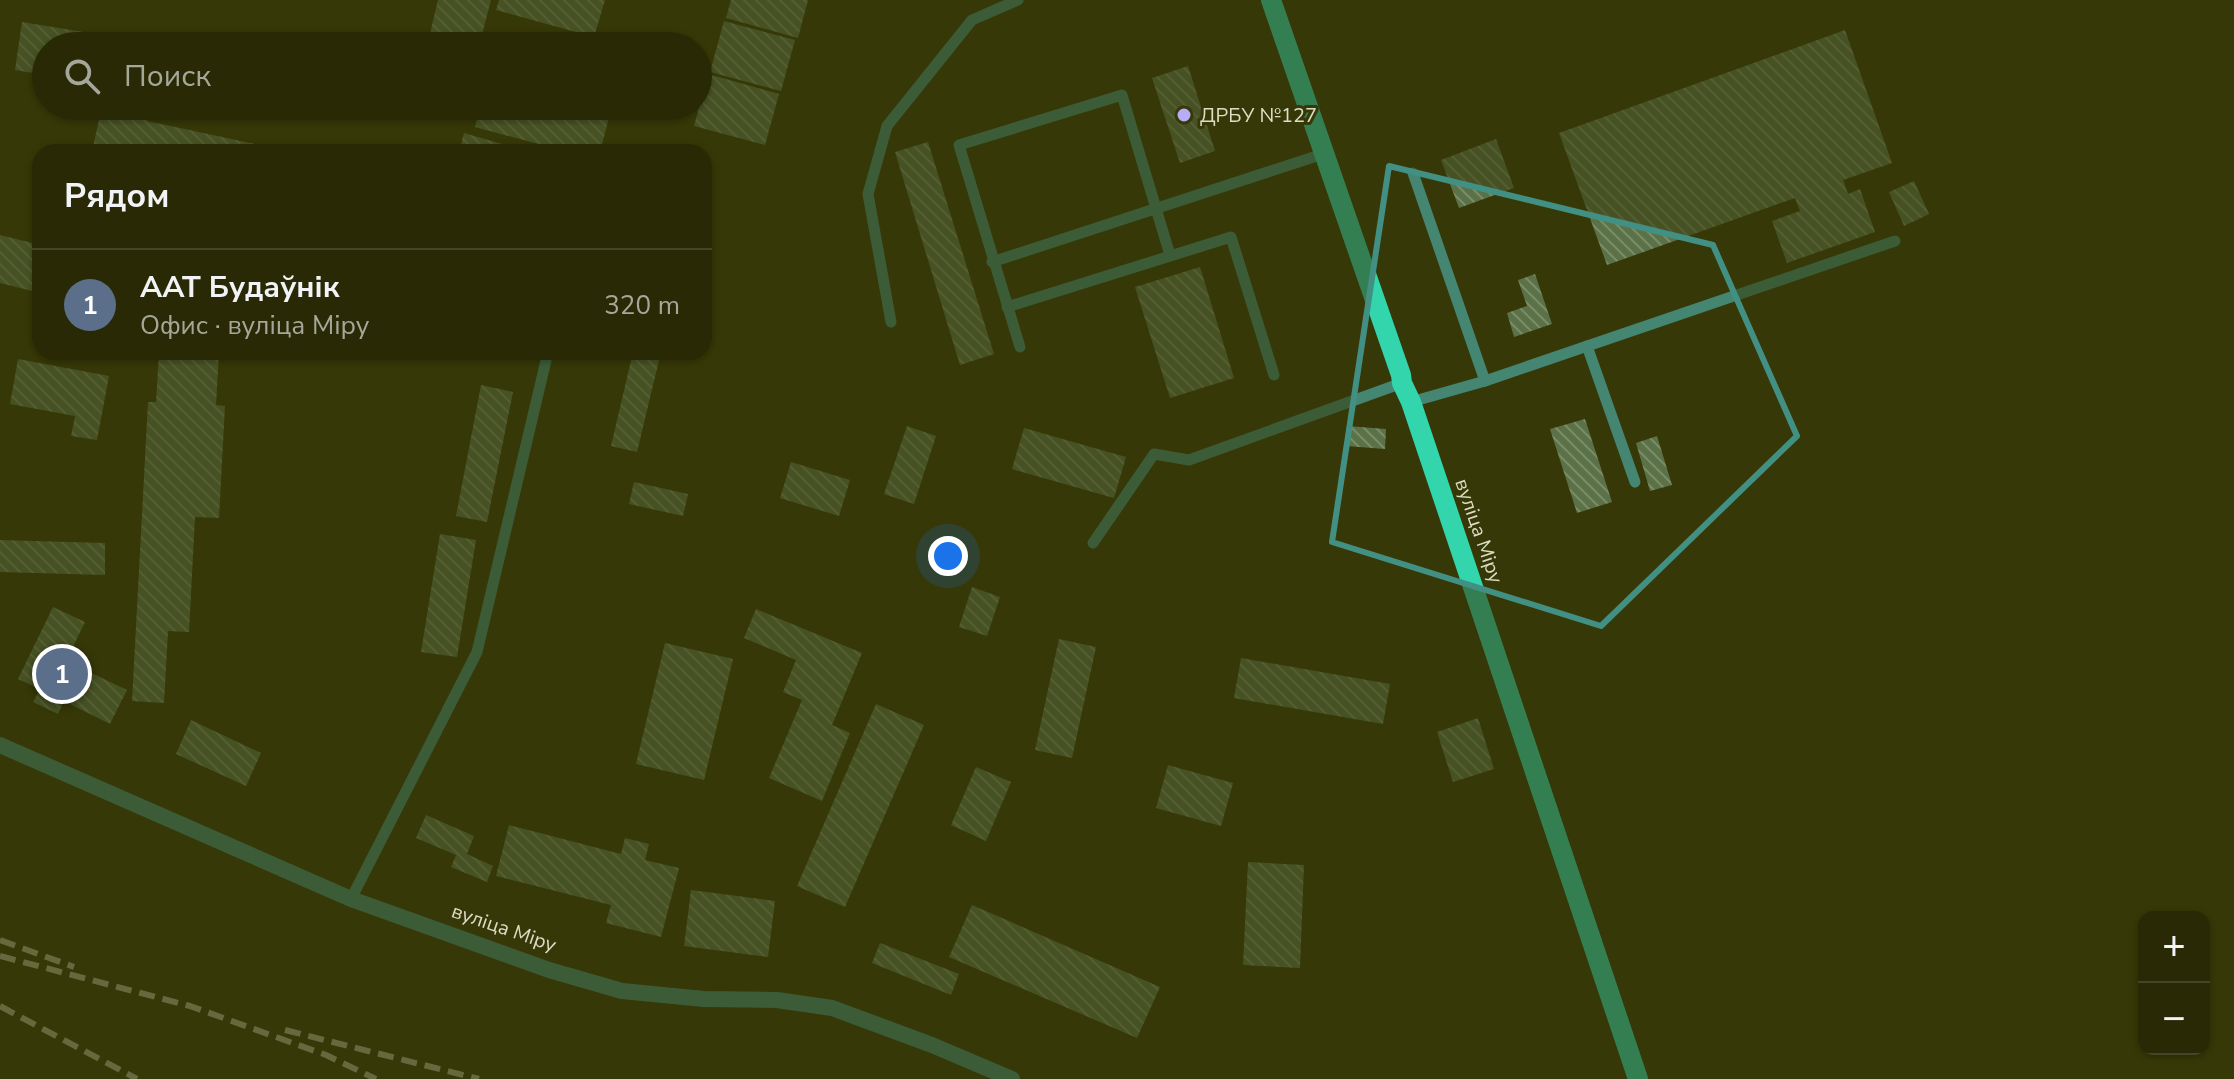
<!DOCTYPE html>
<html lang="ru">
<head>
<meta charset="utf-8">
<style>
	body { margin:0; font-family:"Nunito Sans",sans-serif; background:#31320f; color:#f1f3f6 }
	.controls { position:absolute; right:24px; bottom:24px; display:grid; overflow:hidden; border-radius:16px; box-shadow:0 2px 6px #0004 }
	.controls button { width:72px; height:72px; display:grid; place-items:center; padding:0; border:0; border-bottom:2px solid #454627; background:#292a05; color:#f1f3f6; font:40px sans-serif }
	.you { position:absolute; left:948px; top:556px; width:28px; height:28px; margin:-20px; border:6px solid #fff; border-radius:50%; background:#1a73e8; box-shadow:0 0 0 12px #1a73e833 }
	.badge { display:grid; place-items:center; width:52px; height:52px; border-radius:50%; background:#8abfa5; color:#fff; font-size:26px; font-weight:700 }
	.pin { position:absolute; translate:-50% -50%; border:4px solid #fff; box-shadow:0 2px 8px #0006 }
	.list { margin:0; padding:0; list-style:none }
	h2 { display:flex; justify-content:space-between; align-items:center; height:104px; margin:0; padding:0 32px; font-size:34px }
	h2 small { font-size:26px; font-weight:400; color:#a5a79a }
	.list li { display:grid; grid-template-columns:52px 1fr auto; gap:24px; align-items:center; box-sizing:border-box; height:112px; padding:0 32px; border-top:2px solid #454627 }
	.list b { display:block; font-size:30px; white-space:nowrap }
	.list p { margin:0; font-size:26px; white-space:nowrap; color:#a5a79a }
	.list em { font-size:26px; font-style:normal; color:#a5a79a }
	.icon { flex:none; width:44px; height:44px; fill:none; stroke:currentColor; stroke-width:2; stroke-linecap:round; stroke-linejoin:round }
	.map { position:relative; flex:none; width:2234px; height:1079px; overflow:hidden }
	.search { position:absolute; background:#292a05; box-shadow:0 2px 6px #0004; left:32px; top:32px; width:680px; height:88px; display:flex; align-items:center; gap:20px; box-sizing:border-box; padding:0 28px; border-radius:44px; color:#a5a79a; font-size:30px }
	.panel { position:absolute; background:#292a05; box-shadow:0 2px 6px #0004; left:32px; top:144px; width:680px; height:216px; border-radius:24px }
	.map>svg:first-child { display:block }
	.building { fill:url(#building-back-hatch) }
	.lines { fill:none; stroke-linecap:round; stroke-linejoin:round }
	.lane { stroke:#448671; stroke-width:11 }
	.street { stroke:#448671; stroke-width:16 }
	.primary { stroke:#32d5ac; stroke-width:20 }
	.rail { stroke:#a1a382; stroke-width:6; stroke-dasharray:16 8; stroke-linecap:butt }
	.marked { fill:none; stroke:#429084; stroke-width:6; stroke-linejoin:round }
	.poi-dot { fill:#b8abf7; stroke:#373807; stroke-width:3 }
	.labels { text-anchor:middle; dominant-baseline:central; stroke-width:6; stroke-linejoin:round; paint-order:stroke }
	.poi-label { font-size:20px; fill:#dbddc4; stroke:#373807; text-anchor:start }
	.street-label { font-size:20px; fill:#dbddc4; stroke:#373807 }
</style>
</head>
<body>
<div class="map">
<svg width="2234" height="1079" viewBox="0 0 2234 1079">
	<defs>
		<pattern id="building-back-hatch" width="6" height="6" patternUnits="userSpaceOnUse" patternTransform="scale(2)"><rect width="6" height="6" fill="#5b7147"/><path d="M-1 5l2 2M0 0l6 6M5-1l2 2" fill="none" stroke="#7a8b68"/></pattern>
	</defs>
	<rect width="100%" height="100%" fill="#373807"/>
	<g class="building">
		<path d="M438,0H491L479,46H427Z"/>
		<path d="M499,0H605L594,37L496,10Z"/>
		<path d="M731,0H808L798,38L726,18Z"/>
		<path d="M724,21L795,40L781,91L710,72Z"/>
		<path d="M22,22L120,38L118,46H46V75L15,70Z"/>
		<path d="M1845,30L1892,163L1843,180L1848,194L1860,189L1875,232L1787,263L1772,221L1800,211L1795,198L1607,265L1559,133Z"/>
		<path d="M1188,66L1215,151L1180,163L1152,78Z"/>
		<path d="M708,74L779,94L765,145L694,126Z"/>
		<path d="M102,106H150L147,121L260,145L258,152H92Z"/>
		<path d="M480,106H612L600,152H568L475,127Z"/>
		<path d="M464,133L527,151V152H459Z"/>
		<path d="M1496,139L1514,188L1459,208L1441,160Z"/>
		<path d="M928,142L994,354L960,365L895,152Z"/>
		<path d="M1914,181L1929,214L1904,226L1889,192Z"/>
		<path d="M0,235L40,245V293L0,283Z"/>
		<path d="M1200,267L1234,378L1170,398L1135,287Z"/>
		<path d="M1535,274L1552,324L1514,337L1507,313L1527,306L1518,280Z"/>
		<path d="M159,352H219L216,405L225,406L219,518L195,517L189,632L168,631L164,703L132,701L148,402H156Z"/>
		<path d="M633,352H661L637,452L611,446Z"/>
		<path d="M18,359L109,376L97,440L71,436L75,416L10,404Z"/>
		<path d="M481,385L513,392L487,522L456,516Z"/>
		<path d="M1585,419L1612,502L1577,513L1550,429Z"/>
		<path d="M907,426L936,436L914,504L884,494Z"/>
		<path d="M1347,426L1386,429L1385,449L1346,446Z"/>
		<path d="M1024,428L1126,457L1114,498L1012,469Z"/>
		<path d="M1657,436L1672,485L1650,491L1636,443Z"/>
		<path d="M791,462L850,480L839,516L780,498Z"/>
		<path d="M634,482L688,494L683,516L629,504Z"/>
		<path d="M440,534L476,540L457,657L421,652Z"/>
		<path d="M0,540L105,543V575L0,572Z"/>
		<path d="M972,587L1000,597L987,636L959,627Z"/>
		<path d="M53,607L85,622L66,661L127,690L110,724L64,701L58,714L33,702L40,689L18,679Z"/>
		<path d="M756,609L862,653L832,725L850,733L822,801L769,778L802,700L783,692L796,660L744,638Z"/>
		<path d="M1059,639L1096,647L1072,758L1035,750Z"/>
		<path d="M665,643L733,659L704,780L636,764Z"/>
		<path d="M1241,658L1390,684L1383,724L1234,698Z"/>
		<path d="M876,704L924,725L845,907L797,886Z"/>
		<path d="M1478,718L1494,769L1453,782L1437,732Z"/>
		<path d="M191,720L261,753L246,786L176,754Z"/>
		<path d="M1168,765L1233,783L1221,826L1156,808Z"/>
		<path d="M976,767L1011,782L986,841L951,825Z"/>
		<path d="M426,815L474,836L467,854L493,866L487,882L451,867L456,855L416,838Z"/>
		<path d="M509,825L621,854L625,838L649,844L645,860L679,868L661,937L606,923L611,905L496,876Z"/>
		<path d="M1248,862L1304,865L1300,968L1243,965Z"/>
		<path d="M691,890L775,901L768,957L684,946Z"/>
		<path d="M972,905L1160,987L1137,1038L949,957Z"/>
		<path d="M880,943L959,974L951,995L872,963Z"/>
	</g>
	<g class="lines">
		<g class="lane">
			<path d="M1413,173L1485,381"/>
			<path d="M992,262L1323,154"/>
			<path d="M1007,307L1231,237L1274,375"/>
			<path d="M891,322L868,194L887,126L972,20L1018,0"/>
			<path d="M1587,346L1635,482"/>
			<path d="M1020,347L959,145L1122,95L1170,255"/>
			<path d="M1411,402L1485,381L1895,241"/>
			<path d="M1093,543L1154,454L1189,460L1402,383"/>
			<path d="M351,899L477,652L548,352"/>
		</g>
		<path class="street" d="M0,745L351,899L549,970L622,991L704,999L777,1000L832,1008L932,1045L1012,1079"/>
		<path class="primary" d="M1271,0L1401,375L1402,383L1411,402L1638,1079"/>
		<g class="rail">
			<path d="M0,940L74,967"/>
			<path d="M0,956L190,1006L326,1055L376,1079"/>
			<path d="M0,1006L137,1079"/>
			<path d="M285,1030L479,1079"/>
		</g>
	</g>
	<path d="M0 0H2234V1079H0ZM1389,166L1713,245L1797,436L1601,626L1332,542Z" fill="#373807" fill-opacity=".55" fill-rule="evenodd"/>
	<path class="marked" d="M1389,166L1713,245L1797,436L1601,626L1332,542Z"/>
	<circle class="poi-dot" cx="1184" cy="115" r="8"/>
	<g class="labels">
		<g class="poi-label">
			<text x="1200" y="115">ДРБУ №127</text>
		</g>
		<g class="street-label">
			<text transform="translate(1479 531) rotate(71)">вуліца Міру</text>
			<text transform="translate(504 928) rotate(19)">вуліца Міру</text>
		</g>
	</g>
</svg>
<div class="controls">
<button>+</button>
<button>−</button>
</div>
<div class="you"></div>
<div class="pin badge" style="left:62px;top:674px;background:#5c6f8a">1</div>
<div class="search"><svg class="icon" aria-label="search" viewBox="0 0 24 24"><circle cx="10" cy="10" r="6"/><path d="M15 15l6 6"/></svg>Поиск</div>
<section class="panel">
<h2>Рядом<small></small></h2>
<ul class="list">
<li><span class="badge" style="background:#5c6f8a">1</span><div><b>ААТ Будаўнік</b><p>Офис · вуліца Міру</p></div><em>320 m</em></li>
</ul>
</section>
</div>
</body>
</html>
